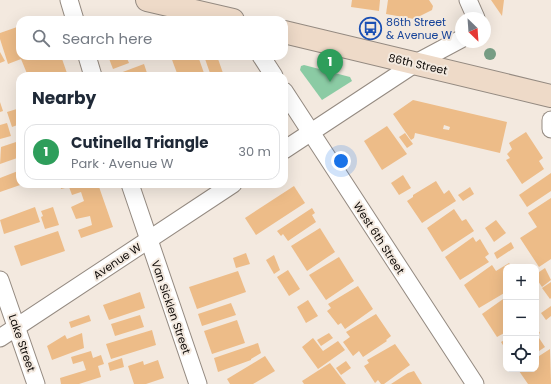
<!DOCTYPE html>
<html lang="en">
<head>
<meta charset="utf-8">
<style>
	body { margin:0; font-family:Poppins,sans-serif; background:#f2f2f3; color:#1f2937 }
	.controls { position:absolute; right:12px; bottom:12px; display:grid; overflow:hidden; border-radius:8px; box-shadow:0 4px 16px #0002 }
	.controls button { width:36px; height:36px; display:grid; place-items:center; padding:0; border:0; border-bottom:1px solid #e0e1e3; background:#fff; color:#1f2937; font:20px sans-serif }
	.compass { position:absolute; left:455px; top:12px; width:36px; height:36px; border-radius:50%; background:#fff; box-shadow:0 4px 16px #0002; rotate:155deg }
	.you { position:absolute; left:341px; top:161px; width:14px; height:14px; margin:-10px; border:3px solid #fff; border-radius:50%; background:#1a73e8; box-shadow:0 0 0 6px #1a73e833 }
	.badge { display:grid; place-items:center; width:26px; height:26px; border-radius:50%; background:#d93025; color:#fff; font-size:13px; font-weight:700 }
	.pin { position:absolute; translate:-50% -33px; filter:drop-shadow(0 1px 2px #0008) }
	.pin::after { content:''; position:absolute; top:21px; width:14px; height:12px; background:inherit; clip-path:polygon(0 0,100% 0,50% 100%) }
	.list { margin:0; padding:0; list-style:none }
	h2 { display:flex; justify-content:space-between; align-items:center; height:52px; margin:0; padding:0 16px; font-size:17px }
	h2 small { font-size:13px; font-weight:400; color:#747a83 }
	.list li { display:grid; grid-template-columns:26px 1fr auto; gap:12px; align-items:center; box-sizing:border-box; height:56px; margin:0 8px 8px; padding:0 8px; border:1px solid #e0e1e3; border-radius:12px }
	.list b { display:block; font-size:15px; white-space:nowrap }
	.list p { margin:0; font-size:13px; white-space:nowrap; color:#747a83 }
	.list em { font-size:13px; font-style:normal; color:#747a83 }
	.icon { flex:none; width:22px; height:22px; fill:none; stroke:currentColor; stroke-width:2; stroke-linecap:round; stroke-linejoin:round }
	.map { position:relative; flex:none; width:551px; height:384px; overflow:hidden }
	.search { position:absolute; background:#fff; box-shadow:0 4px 16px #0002; left:16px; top:16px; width:272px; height:44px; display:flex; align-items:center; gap:10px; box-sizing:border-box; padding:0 14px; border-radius:12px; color:#747a83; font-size:15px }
	.panel { position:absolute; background:#fff; box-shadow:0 4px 16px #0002; left:16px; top:72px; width:272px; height:116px; border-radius:12px }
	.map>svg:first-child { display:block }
	.green { fill:#8bcba4 }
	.building { fill:#edbc88; fill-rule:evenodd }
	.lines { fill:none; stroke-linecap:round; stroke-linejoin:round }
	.street-casing { stroke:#948a81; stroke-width:19 }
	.secondary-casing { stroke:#948a81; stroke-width:24 }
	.street { stroke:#fff; stroke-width:17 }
	.secondary { stroke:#eedac8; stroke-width:22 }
	.tree { fill:#779d84 }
	.labels { text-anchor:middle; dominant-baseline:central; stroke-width:4; stroke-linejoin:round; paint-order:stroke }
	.transit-label { font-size:11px; fill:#164399; stroke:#f3e9df; text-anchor:start }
	.street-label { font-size:11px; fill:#0f0b08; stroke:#f3e9df }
</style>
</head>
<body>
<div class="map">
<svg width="551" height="384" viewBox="0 0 551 384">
	<rect width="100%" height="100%" fill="#f3e9df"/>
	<path class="green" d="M304,65L350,77L352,81L322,100L300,70L301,66Z"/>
	<g class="building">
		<path d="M352,0H380L379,11L351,7Z"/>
		<path d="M388,0H429L433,6L432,10L414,19L386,14Z"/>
		<path d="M491,0H504L502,16Z"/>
		<path d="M47,16L49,20H37Z"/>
		<path d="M20,26V56H61L68,76H28L21,59L8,64L0,39V33Z"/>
		<path d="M0,52L5,61L0,63Z"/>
		<path d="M108,56H126L129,63L113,69Z"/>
		<path d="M174,56H198L205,76H178L171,57Z"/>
		<path d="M204,56H217L224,76H211Z"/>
		<path d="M144,64L148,76H121L120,73Z"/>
		<path d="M413,100L507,122L500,153L415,133L414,138L411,140L393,114ZM444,125L450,127L449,130L443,129Z"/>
		<path d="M0,102L3,111L0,112Z"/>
		<path d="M20,108V124L12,127L7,112Z"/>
		<path d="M7,123L11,136L0,139V125Z"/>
		<path d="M387,126L407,154L382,170L364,141Z"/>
		<path d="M526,132L543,158L539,161L544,169L522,184L506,160L510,158L507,154L512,149L509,143Z"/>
		<path d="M405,133L413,144L407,148L399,137Z"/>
		<path d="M19,141L20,157L0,164L1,147Z"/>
		<path d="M18,171L20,184H23L0,192V178Z"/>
		<path d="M551,173V191L527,207L519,195Z"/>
		<path d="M403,175L411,188L399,195L391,183Z"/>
		<path d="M436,181L444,194L449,190L456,201L422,223L407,201L413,197V195Z"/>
		<path d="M60,184H98L113,227L81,238L78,230L92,225L90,216L76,219L71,207L84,201L81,192L72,195L69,187L61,189Z"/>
		<path d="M294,186L305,203L256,235L245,218Z"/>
		<path d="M470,187L474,194L463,201L458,195Z"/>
		<path d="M551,198V259L539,267L520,238L537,227L528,213Z"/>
		<path d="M35,207L40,222L4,234L0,220Z"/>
		<path d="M53,207L59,225L45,229L41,217L43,216L41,211Z"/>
		<path d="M312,208L315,213L312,215L316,222L288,241L283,234L281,236L277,231Z"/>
		<path d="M454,209L462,221L466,219L474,231L442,252L427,228Z"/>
		<path d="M496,220L506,233L494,242L485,228Z"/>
		<path d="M320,228L335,252L307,271L291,246Z"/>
		<path d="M58,231L65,251L21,266L14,246Z"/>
		<path d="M473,237L476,242L480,239L489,254L485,257L489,262L460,280L445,257Z"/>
		<path d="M511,242L514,248L497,259L494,253Z"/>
		<path d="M246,253L250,264L236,268L233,258Z"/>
		<path d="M274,255L280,270L274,274L266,260Z"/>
		<path d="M339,257L354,281L326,300L309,275Z"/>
		<path d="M509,263L512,267H506V292L479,308L464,285L492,265L496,271Z"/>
		<path d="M545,268L551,280L542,287L536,278V274Z"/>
		<path d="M288,270L300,289L289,296L277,277Z"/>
		<path d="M238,271L246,292L197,309L189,287Z"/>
		<path d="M551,282V298L550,299L542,288Z"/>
		<path d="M358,286L373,309L345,329L341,323L338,325L327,311L331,308L328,304Z"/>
		<path d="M140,292L145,308L109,320L103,305Z"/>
		<path d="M506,297V332L497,337L482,314Z"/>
		<path d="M308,300L318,316L306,323L297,307Z"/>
		<path d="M231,303L236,315L202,326L198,314Z"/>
		<path d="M551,306V316L546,320L541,313Z"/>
		<path d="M376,314L391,336L386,340L387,341L363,357L359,351L353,356L343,342L350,337L346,332Z"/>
		<path d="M89,315L91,321L71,328L69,322Z"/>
		<path d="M140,315L144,327L115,336L111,324Z"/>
		<path d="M237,320L245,343L212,354L204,331Z"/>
		<path d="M536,327L540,333L537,335L545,347L536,353Z"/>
		<path d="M152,330L156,345L111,359L106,344Z"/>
		<path d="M82,333L84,348L52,360L47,346L65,335L67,339Z"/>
		<path d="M329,333L333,338L321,346L317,340Z"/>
		<path d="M313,338L323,351L338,341L345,350L318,369L302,347Z"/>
		<path d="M506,339V350L501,342Z"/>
		<path d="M258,343L261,353L251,359V360L218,372L214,358Z"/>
		<path d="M395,344L410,365L384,384H381L378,380L375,383L364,366L369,363L367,360Z"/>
		<path d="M550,349L551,384H528L519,371L522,369H536V358Z"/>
		<path d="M91,351L93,358L101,355L104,364L98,366L101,377L79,384H61L60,378L86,370L83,361L73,364L71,357Z"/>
		<path d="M265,356L275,371L253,384H230L227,379Z"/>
		<path d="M122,358L124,367L110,371L108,363Z"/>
		<path d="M158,360L164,378L146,384H134L128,366L143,361L144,365Z"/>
		<path d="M346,361L351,368L341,375L336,368Z"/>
		<path d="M330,363L346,384H304L302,381Z"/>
		<path d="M414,371L422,384H391L408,373Z"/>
	</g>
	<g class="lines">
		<defs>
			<g id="street">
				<path d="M69,0L75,20"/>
				<path d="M468,0L476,18"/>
				<path d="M87,56L93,76"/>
				<path d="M261,56L274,76"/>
				<path d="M284,91L475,384"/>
				<path d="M551,120V129"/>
				<path d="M284,150L416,63L461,39"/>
				<path d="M130,184L198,384"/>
				<path d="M0,280L36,384"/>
				<path d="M0,338L233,184"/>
			</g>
			<g id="secondary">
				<path d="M147,0L233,20"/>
				<path d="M284,32L551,96"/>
			</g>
		</defs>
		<use href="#street" class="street-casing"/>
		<use href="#secondary" class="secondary-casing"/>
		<use href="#street" class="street"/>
		<use href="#secondary" class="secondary"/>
	</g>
	<circle class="tree" cx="490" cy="54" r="6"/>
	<defs>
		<symbol id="bus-ring" viewBox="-11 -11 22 22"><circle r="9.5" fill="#f3e9df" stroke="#1a4fb4" stroke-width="1.5"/><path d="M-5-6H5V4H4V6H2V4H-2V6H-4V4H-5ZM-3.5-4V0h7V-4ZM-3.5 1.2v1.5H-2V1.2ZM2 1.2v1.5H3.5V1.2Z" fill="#1a4fb4"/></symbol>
	</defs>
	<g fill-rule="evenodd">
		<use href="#bus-ring" x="358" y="16" width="25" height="25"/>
	</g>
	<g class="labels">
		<g class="transit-label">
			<text x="386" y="22">86th Street<tspan x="386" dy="13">&amp; Avenue W</tspan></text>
		</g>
		<g class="street-label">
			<text transform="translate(418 64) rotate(13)">86th Street</text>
			<text transform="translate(379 238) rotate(57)">West 6th Street</text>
			<text transform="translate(117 261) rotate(-34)">Avenue W</text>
			<text transform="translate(171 307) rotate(71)">Van Sicklen Street</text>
			<text transform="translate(22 343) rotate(71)">Lake Street</text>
		</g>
	</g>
</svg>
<div class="controls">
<button>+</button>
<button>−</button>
<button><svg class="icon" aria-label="locate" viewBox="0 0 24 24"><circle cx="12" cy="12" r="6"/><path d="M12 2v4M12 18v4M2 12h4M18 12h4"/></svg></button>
</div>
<svg class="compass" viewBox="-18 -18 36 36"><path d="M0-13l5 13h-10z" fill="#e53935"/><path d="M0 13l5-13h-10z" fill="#747a83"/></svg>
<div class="you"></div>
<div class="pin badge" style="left:330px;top:82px;background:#2e9e5b">1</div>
<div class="search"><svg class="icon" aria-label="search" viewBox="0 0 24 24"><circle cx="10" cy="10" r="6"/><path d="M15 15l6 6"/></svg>Search here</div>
<section class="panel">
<h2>Nearby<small></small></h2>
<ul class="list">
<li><span class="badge" style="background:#2e9e5b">1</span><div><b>Cutinella Triangle</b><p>Park · Avenue W</p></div><em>30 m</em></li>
</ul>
</section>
</div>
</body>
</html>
